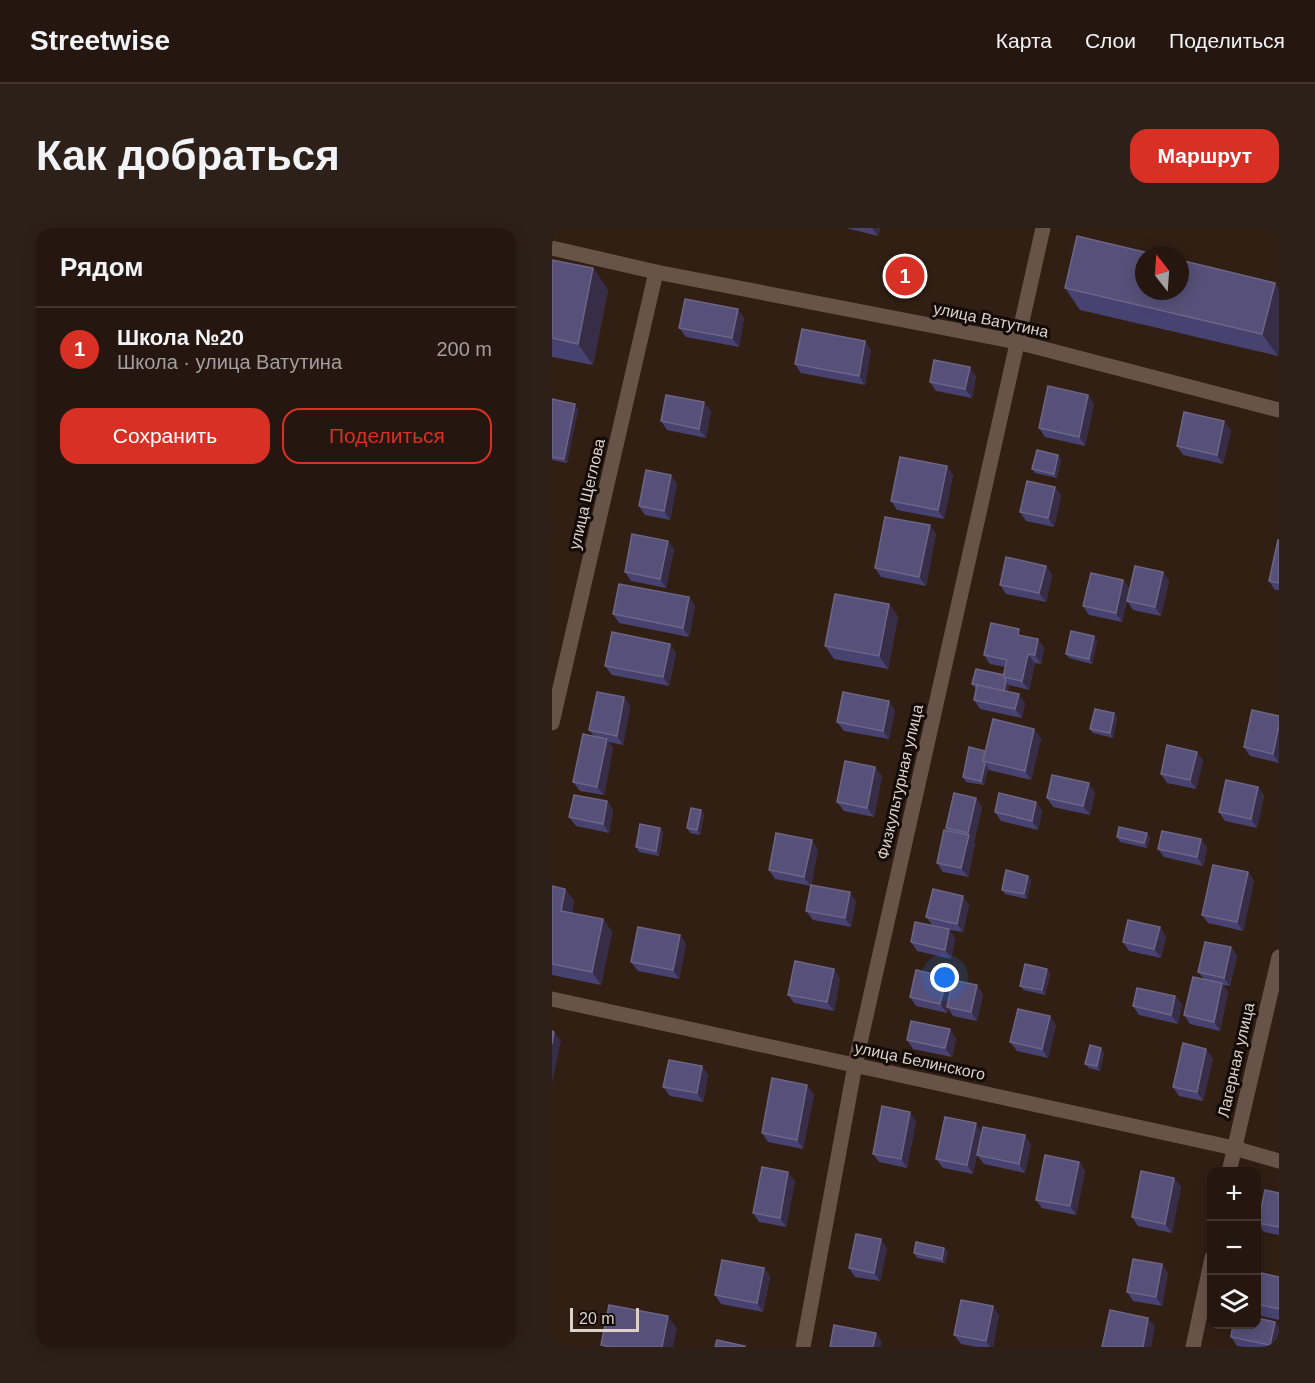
<!DOCTYPE html>
<html lang="ru">
<head>
<meta charset="utf-8">
<style>
	body { margin:0; font-family:Helvetica,sans-serif; background:#2d2018; color:#f1f3f6 }
	.controls { position:absolute; right:18px; bottom:18px; display:grid; overflow:hidden; border-radius:12px; box-shadow:0 3px 15px #0003 }
	.controls button { width:54px; height:54px; display:grid; place-items:center; padding:0; border:0; border-bottom:2px solid #42362f; background:#25170f; color:#f1f3f6; font:30px sans-serif }
	.compass { position:absolute; left:583px; top:18px; width:54px; height:54px; border-radius:50%; background:#25170f; box-shadow:0 3px 15px #0003; rotate:343deg }
	.scale { position:absolute; left:18px; bottom:15px; width:69px; box-sizing:border-box; padding-left:6px; border:3px solid #ddd1ca; border-top:0; font-size:16px; line-height:21px; white-space:nowrap; color:#ddd1ca; -webkit-text-stroke:4px #130b07; paint-order:stroke }
	.you { position:absolute; left:393px; top:750px; width:21px; height:21px; margin:-15px; border:4px solid #fff; border-radius:50%; background:#1a73e8; box-shadow:0 0 0 9px #1a73e833 }
	.badge { display:grid; place-items:center; width:39px; height:39px; border-radius:50%; background:#d93025; color:#fff; font-size:20px; font-weight:700 }
	.pin { position:absolute; translate:-50% -50%; border:3px solid #fff; box-shadow:0 2px 6px #0006 }
	.list { margin:0; padding:0; list-style:none }
	h2 { display:flex; justify-content:space-between; align-items:center; height:78px; margin:0; padding:0 24px; font-size:26px }
	h2 small { font-size:20px; font-weight:400; color:#a39f9e }
	.list li { display:grid; grid-template-columns:39px 1fr auto; gap:18px; align-items:center; box-sizing:border-box; height:84px; padding:0 24px; border-top:2px solid #42362f }
	.list b { display:block; font-size:22px; white-space:nowrap }
	.list p { margin:0; font-size:20px; white-space:nowrap; color:#a39f9e }
	.list em { font-size:20px; font-style:normal; color:#a39f9e }
	.actions { display:flex; gap:12px; padding:18px 24px }
	.actions a { flex:1; padding:14px 0; border:2px solid #d93025; border-radius:18px; text-align:center; font-size:21px; color:#d93025 }
	.actions .main { background:#d93025; color:#fff }
	.icon { flex:none; width:33px; height:33px; fill:none; stroke:currentColor; stroke-width:2; stroke-linecap:round; stroke-linejoin:round }
	.map { position:relative; flex:none; width:727px; height:1119px; overflow:hidden; border-radius:18px }
	header { display:flex; align-items:center; gap:36px; box-sizing:border-box; height:84px; padding:0 30px; background:#25170f; border-bottom:2px solid #42362f }
	header strong { font-size:28px }
	nav { display:flex; gap:33px; margin-inline-start:auto; font-size:21px }
	.intro { display:flex; align-items:center; justify-content:space-between; box-sizing:border-box; height:144px; padding:0 36px }
	h1 { margin:0; font-size:42px }
	.button { padding:15px 27px; border-radius:18px; background:#d93025; color:#fff; font-size:21px; font-weight:700 }
	main { display:flex; gap:36px; padding:0 36px }
	aside { flex:1; background:#25170f; border-radius:18px; box-shadow:0 3px 15px #0003 }
	.map>svg:first-child { display:block }
	.lines { fill:none; stroke-linecap:round; stroke-linejoin:round }
	.service { stroke:#685348; stroke-width:10 }
	.minor { stroke:#685348; stroke-width:15 }
	.wall { fill:#474270 }
	.shaded-wall { fill:#382d47 }
	.building { fill:#575179; stroke:#6c6586; stroke-width:1.5 }
	.labels { text-anchor:middle; dominant-baseline:central; stroke-width:6; stroke-linejoin:round; paint-order:stroke }
	.street-label { font-size:16px; fill:#ddd1ca; stroke:#130b07 }
</style>
</head>
<body>
<header>
<strong>Streetwise</strong>
<nav><a>Карта</a><a>Слои</a><a>Поделиться</a></nav>
</header>
<div class="intro"><h1>Как добраться</h1><a class="button">Маршрут</a></div>
<main>
<aside>
<h2>Рядом<small></small></h2>
<ul class="list">
<li><span class="badge">1</span><div><b>Школа №20</b><p>Школа · улица Ватутина</p></div><em>200 m</em></li>
</ul>
<div class="actions"><a class="main">Сохранить</a><a>Поделиться</a></div>
</aside>
<div class="map">
<svg width="727" height="1119" viewBox="0 0 727 1119">
	<rect width="100%" height="100%" fill="#311f14"/>
	<g class="lines">
		<path class="service" d="M0,4L1,0"/>
		<g class="minor">
			<path d="M0,20L104,44L465,114L727,182"/>
			<path d="M0,495L104,44"/>
			<path d="M0,771L682,920L727,933"/>
			<path d="M677,944L727,729"/>
			<path d="M251,1119L303,837L491,0"/>
			<path d="M641,1119L660,1030"/>
		</g>
	</g>
	<g class="wall">
		<path d="M294,0H328L326,8Z"/>
		<path d="M0,32L41,40L56,62L41,137L0,129Z"/>
		<path d="M723,55L727,61V122L726,128L528,82L513,60Z"/>
		<path d="M192,90L187,119L134,109L127,100Z"/>
		<path d="M319,122L313,157L249,145L243,136Z"/>
		<path d="M424,148L420,170L384,163L378,154Z"/>
		<path d="M536,167L542,176L533,218L493,209L487,200Z"/>
		<path d="M0,171L26,181L15,235L0,232Z"/>
		<path d="M159,183L154,210L115,202L109,193Z"/>
		<path d="M679,202L671,236L631,227L625,218Z"/>
		<path d="M509,231L505,250L483,245L480,241Z"/>
		<path d="M401,247L392,291L345,282L339,273Z"/>
		<path d="M125,256L118,292L93,287L87,278Z"/>
		<path d="M503,259L509,268L502,299L474,293L468,284Z"/>
		<path d="M384,306L374,358L329,349L323,340Z"/>
		<path d="M727,312V362H723L717,353Z"/>
		<path d="M122,321L114,360L79,353L73,344Z"/>
		<path d="M494,338L500,347L494,374L454,366L448,357Z"/>
		<path d="M611,344L617,353L609,388L581,382L575,373L570,394L537,387L531,378L571,352L578,361Z"/>
		<path d="M137,369L143,378L137,409L67,395L61,386Z"/>
		<path d="M337,376L346,389L336,441L282,431L273,418Z"/>
		<path d="M472,408L486,411L492,420L489,436L483,435L477,462L457,457L456,463L473,475L470,490L428,481L422,472L424,461L420,456L452,447L453,439L438,436L432,427Z"/>
		<path d="M545,413L540,436L517,430L514,426Z"/>
		<path d="M118,416L124,425L117,458L60,447L53,438Z"/>
		<path d="M72,469L78,478L71,517L57,514L61,520L52,567L28,563L21,554L42,508L37,502Z"/>
		<path d="M343,482L337,511L292,503L285,494Z"/>
		<path d="M700,482L727,535L698,528L692,519Z"/>
		<path d="M562,485L565,490L561,510L541,505L538,501Z"/>
		<path d="M489,510L479,552L437,542L436,540L432,557L414,554L411,549L434,523Z"/>
		<path d="M645,524L651,533L644,561L615,555L609,546Z"/>
		<path d="M330,548L322,589L292,583L285,574Z"/>
		<path d="M706,559L712,568L705,600L673,593L667,584Z"/>
		<path d="M543,564L538,587L501,579L495,570Z"/>
		<path d="M424,570L430,579L422,614H421L423,616L416,649L391,644L385,635L396,603L394,600Z"/>
		<path d="M55,573L61,582L57,605L24,598L17,589Z"/>
		<path d="M484,574L490,583L486,602L449,593L443,584Z"/>
		<path d="M149,582L152,587L148,607L138,605L135,600Z"/>
		<path d="M108,600L111,604L107,628L87,624L84,619Z"/>
		<path d="M565,609H598L595,620L568,614Z"/>
		<path d="M649,611L655,620L651,638L612,629L606,621Z"/>
		<path d="M266,621L259,658L223,651L217,642Z"/>
		<path d="M696,644L702,653L691,703L656,695L650,687Z"/>
		<path d="M476,648L479,652L475,671L453,666L450,662Z"/>
		<path d="M0,658L13,661L22,673L20,685L51,691L60,704L49,757L0,747Z"/>
		<path d="M304,673L299,699L261,692L254,683Z"/>
		<path d="M417,677L411,704L397,702L403,710L399,731L365,723L359,714L381,698L374,689Z"/>
		<path d="M128,707L134,716L127,751L86,743L79,734Z"/>
		<path d="M614,708L609,730L577,723L571,714Z"/>
		<path d="M679,719L685,728L678,758L671,757L676,764L668,803L638,796L632,787L652,751L646,744Z"/>
		<path d="M495,741L498,746L493,767L472,762L468,758Z"/>
		<path d="M288,750L282,783L242,775L236,767Z"/>
		<path d="M431,766L425,793L401,788L396,780L395,785L364,778L358,769Z"/>
		<path d="M623,768L630,777L626,796L587,787L581,778Z"/>
		<path d="M504,797L496,830L465,823L458,814Z"/>
		<path d="M404,810L400,829L361,821L355,812Z"/>
		<path d="M552,825L548,843L537,840L533,836Z"/>
		<path d="M661,830L651,873L627,868L621,859Z"/>
		<path d="M150,838L156,847L151,874L118,868L111,859Z"/>
		<path d="M262,866L251,921L216,914L210,905Z"/>
		<path d="M364,893L355,940L327,934L321,926Z"/>
		<path d="M430,904L421,946L391,940L384,931Z"/>
		<path d="M479,916L473,945L432,936L425,927Z"/>
		<path d="M527,934L533,943L524,987L490,980L484,972Z"/>
		<path d="M243,953L234,999L207,994L201,985Z"/>
		<path d="M629,958L620,1005L586,998L580,989Z"/>
		<path d="M727,965V1007L712,1004L706,995Z"/>
		<path d="M335,1020L328,1053L303,1049L297,1040Z"/>
		<path d="M396,1024L393,1035L365,1030L362,1025Z"/>
		<path d="M212,1040L218,1049L211,1084L169,1076L163,1067Z"/>
		<path d="M705,1044L727,1049V1092L705,1087Z"/>
		<path d="M616,1045L610,1078L581,1073L575,1064Z"/>
		<path d="M447,1087L441,1119H425L409,1116L402,1107Z"/>
		<path d="M723,1094L727,1100V1113L726,1119H692L685,1118L679,1109Z"/>
	</g>
	<g class="shaded-wall">
		<path d="M320,0H328L326,8Z"/>
		<path d="M41,40L56,62L41,137L26,116Z"/>
		<path d="M723,55L727,61V122L726,128L710,106Z"/>
		<path d="M186,81L192,90L187,119L180,110Z"/>
		<path d="M313,113L319,122L313,157L307,148Z"/>
		<path d="M418,139L424,148L420,170L413,161Z"/>
		<path d="M536,167L542,176L533,218L527,209Z"/>
		<path d="M152,174L159,183L154,210L147,201Z"/>
		<path d="M23,176L26,181L15,235L12,231Z"/>
		<path d="M672,193L679,202L671,236L665,227Z"/>
		<path d="M506,227L509,231L505,250L502,246Z"/>
		<path d="M395,238L401,247L392,291L386,282Z"/>
		<path d="M119,247L125,256L118,292L112,283Z"/>
		<path d="M503,259L509,268L502,299L496,290Z"/>
		<path d="M378,297L384,306L374,358L367,349Z"/>
		<path d="M116,313L122,321L114,360L108,351Z"/>
		<path d="M494,338L500,347L494,374L487,365Z"/>
		<path d="M611,344L617,353L609,388L603,379Z"/>
		<path d="M571,352L578,361L570,394L564,385Z"/>
		<path d="M137,369L143,378L137,409L131,400Z"/>
		<path d="M337,376L346,389L336,441L327,428Z"/>
		<path d="M542,408L545,413L540,436L537,431Z"/>
		<path d="M486,411L492,420L489,436L483,427Z"/>
		<path d="M118,416L124,425L117,458L111,449Z"/>
		<path d="M476,426L483,435L477,462L470,453Z"/>
		<path d="M454,453L457,457L455,468L452,463Z"/>
		<path d="M467,466L473,475L470,490L463,481Z"/>
		<path d="M72,469L78,478L71,517L65,508Z"/>
		<path d="M337,473L343,482L337,511L331,503Z"/>
		<path d="M562,485L565,490L561,510L558,505Z"/>
		<path d="M727,497V535L721,526Z"/>
		<path d="M482,501L489,510L479,552L473,543Z"/>
		<path d="M55,511L61,520L52,567L45,559Z"/>
		<path d="M645,524L651,533L644,561L638,552Z"/>
		<path d="M433,536L436,540L432,557L429,553Z"/>
		<path d="M323,539L330,548L322,589L315,580Z"/>
		<path d="M537,555L543,564L538,587L531,578Z"/>
		<path d="M706,559L712,568L705,600L699,591Z"/>
		<path d="M424,570L430,579L422,614L416,605Z"/>
		<path d="M55,573L61,582L57,605L51,596Z"/>
		<path d="M484,574L490,583L486,602L480,593Z"/>
		<path d="M149,582L152,587L148,607L145,602Z"/>
		<path d="M108,600L111,604L107,628L104,623Z"/>
		<path d="M595,605L598,609L595,620L592,615Z"/>
		<path d="M417,607L423,616L416,649L409,640Z"/>
		<path d="M649,611L655,620L651,638L645,629Z"/>
		<path d="M260,612L266,621L259,658L252,649Z"/>
		<path d="M696,644L702,653L691,703L685,694Z"/>
		<path d="M476,648L479,652L475,671L472,666Z"/>
		<path d="M13,661L22,673L18,696L9,683Z"/>
		<path d="M298,664L304,673L299,699L293,690Z"/>
		<path d="M411,668L417,677L411,704L405,696Z"/>
		<path d="M51,691L60,704L49,757L40,744Z"/>
		<path d="M608,699L614,708L609,730L602,721Z"/>
		<path d="M397,701L403,710L399,731L393,722Z"/>
		<path d="M128,707L134,716L127,751L121,742Z"/>
		<path d="M679,719L685,728L678,758L672,750Z"/>
		<path d="M282,741L288,750L282,783L275,774Z"/>
		<path d="M495,741L498,746L493,767L490,762Z"/>
		<path d="M395,749L401,758L395,785L388,776Z"/>
		<path d="M670,755L676,764L668,803L662,794Z"/>
		<path d="M425,757L431,766L425,793L419,784Z"/>
		<path d="M623,768L630,777L626,796L619,787Z"/>
		<path d="M498,788L504,797L496,830L490,821Z"/>
		<path d="M398,801L404,810L400,829L393,820Z"/>
		<path d="M2,804L9,813L0,855V816Z"/>
		<path d="M549,820L552,825L548,843L545,838Z"/>
		<path d="M654,821L661,830L651,873L645,864Z"/>
		<path d="M150,838L156,847L151,874L145,865Z"/>
		<path d="M255,857L262,866L251,921L245,912Z"/>
		<path d="M358,884L364,893L355,940L349,931Z"/>
		<path d="M424,895L430,904L421,946L415,937Z"/>
		<path d="M473,907L479,916L473,945L467,936Z"/>
		<path d="M527,934L533,943L524,987L518,978Z"/>
		<path d="M236,944L243,953L234,999L228,990Z"/>
		<path d="M622,950L629,958L620,1005L613,996Z"/>
		<path d="M329,1011L335,1020L328,1053L322,1045Z"/>
		<path d="M392,1020L396,1024L393,1035L390,1031Z"/>
		<path d="M610,1036L616,1045L610,1078L604,1069Z"/>
		<path d="M212,1040L218,1049L211,1084L205,1075Z"/>
		<path d="M441,1078L447,1087L441,1119H438L434,1113Z"/>
		<path d="M116,1088L125,1101L121,1119H110Z"/>
		<path d="M596,1090L603,1099L599,1119H591Z"/>
		<path d="M723,1094L727,1100V1113L726,1119H719L718,1117Z"/>
		<path d="M324,1105L330,1114L329,1119H321Z"/>
	</g>
	<g class="building">
		<path d="M525,8L605,27H592V63H628V32L723,55L710,106L513,60Z"/>
		<path d="M0,32L41,40L26,116L0,110Z"/>
		<path d="M133,71L186,81L180,110L127,100Z"/>
		<path d="M250,101L313,113L307,148L243,136Z"/>
		<path d="M382,132L418,139L413,161L378,154Z"/>
		<path d="M496,158L536,167L527,209L487,200Z"/>
		<path d="M114,167L152,174L147,201L109,193Z"/>
		<path d="M0,171L23,176L12,231L0,229Z"/>
		<path d="M632,184L672,193L665,227L625,218Z"/>
		<path d="M485,222L506,227L502,246L480,241Z"/>
		<path d="M348,229L395,238L386,282L339,273Z"/>
		<path d="M94,242L119,247L112,283L87,278Z"/>
		<path d="M475,253L503,259L496,290L468,284Z"/>
		<path d="M333,289L378,297L367,349L323,340Z"/>
		<path d="M80,306L116,313L108,351L73,344Z"/>
		<path d="M726,312H727V355L717,353Z"/>
		<path d="M454,329L494,338L487,365L448,357Z"/>
		<path d="M583,338L611,344L603,379L575,373Z"/>
		<path d="M539,345L571,352L564,385L531,378Z"/>
		<path d="M67,356L137,369L131,400L61,386Z"/>
		<path d="M283,366L337,376L327,428L273,418Z"/>
		<path d="M439,395L467,401L466,407L486,411L483,427L476,426L470,453L451,449L455,432L432,427Z"/>
		<path d="M519,403L542,408L537,431L514,426Z"/>
		<path d="M60,404L118,416L111,449L53,438Z"/>
		<path d="M424,441L452,447L454,453L452,463L420,456Z"/>
		<path d="M425,457L467,466L463,481L422,472Z"/>
		<path d="M45,464L72,469L65,508L37,502Z"/>
		<path d="M291,464L337,473L331,503L285,494Z"/>
		<path d="M543,481L562,485L558,505L538,501Z"/>
		<path d="M700,482L727,488V497L721,526L692,519Z"/>
		<path d="M441,491L482,501L473,543L431,533Z"/>
		<path d="M31,506L55,511L45,559L21,554Z"/>
		<path d="M615,517L645,524L638,552L609,546Z"/>
		<path d="M417,519L433,523L431,533L433,536L429,553L411,549Z"/>
		<path d="M293,533L323,539L315,580L285,574Z"/>
		<path d="M500,547L537,555L531,578L495,570Z"/>
		<path d="M674,552L706,559L699,591L667,584Z"/>
		<path d="M402,565L424,570L416,605L394,600Z"/>
		<path d="M447,565L484,574L480,593L443,584Z"/>
		<path d="M22,567L55,573L51,596L17,589Z"/>
		<path d="M139,580L149,582L145,602L135,600Z"/>
		<path d="M88,596L108,600L104,623L84,619Z"/>
		<path d="M567,599L595,605L592,615L565,609Z"/>
		<path d="M392,602L417,607L409,640L385,635Z"/>
		<path d="M610,603L649,611L645,629L606,621Z"/>
		<path d="M224,605L260,612L252,649L217,642Z"/>
		<path d="M661,637L696,644L685,694L650,687Z"/>
		<path d="M454,642L476,648L472,666L450,662Z"/>
		<path d="M259,657L298,664L293,690L254,683Z"/>
		<path d="M0,658L13,661L9,683L51,691L40,744L0,736Z"/>
		<path d="M381,661L411,668L405,696L374,689Z"/>
		<path d="M576,692L608,699L602,721L571,714Z"/>
		<path d="M363,694L397,701L393,722L359,714Z"/>
		<path d="M86,699L128,707L121,742L79,734Z"/>
		<path d="M653,714L679,719L672,750L646,744Z"/>
		<path d="M243,733L282,741L275,774L236,767Z"/>
		<path d="M473,736L495,741L490,762L468,758Z"/>
		<path d="M364,742L395,749L388,776L358,769Z"/>
		<path d="M641,749L670,755L662,794L632,787Z"/>
		<path d="M401,752L425,757L419,784L395,779Z"/>
		<path d="M585,760L623,768L619,787L581,778Z"/>
		<path d="M466,781L498,788L490,821L458,814Z"/>
		<path d="M359,793L398,801L393,820L355,812Z"/>
		<path d="M0,803L2,804L0,816Z"/>
		<path d="M631,815L654,821L645,864L621,859Z"/>
		<path d="M538,817L549,820L545,838L533,836Z"/>
		<path d="M117,832L150,838L145,865L111,859Z"/>
		<path d="M220,850L255,857L245,912L210,905Z"/>
		<path d="M330,878L358,884L349,931L321,926Z"/>
		<path d="M393,889L424,895L415,937L384,931Z"/>
		<path d="M431,899L473,907L467,936L425,927Z"/>
		<path d="M493,927L527,934L518,978L484,972Z"/>
		<path d="M210,939L236,944L228,990L201,985Z"/>
		<path d="M589,943L622,950L613,996L580,989Z"/>
		<path d="M713,962L727,965V999L706,995Z"/>
		<path d="M304,1006L329,1011L322,1045L297,1040Z"/>
		<path d="M364,1014L392,1020L390,1031L362,1025Z"/>
		<path d="M581,1031L610,1036L604,1069L575,1064Z"/>
		<path d="M170,1032L212,1040L205,1075L163,1067Z"/>
		<path d="M705,1044L727,1049V1081L705,1076Z"/>
		<path d="M409,1072L441,1078L434,1113L402,1107Z"/>
		<path d="M57,1077L116,1088L110,1119H58L49,1117Z"/>
		<path d="M558,1082L596,1090L591,1119H550Z"/>
		<path d="M705,1090L723,1094L718,1117L679,1109L681,1096H705Z"/>
		<path d="M282,1097L324,1105L321,1119H278Z"/>
		<path d="M165,1112L193,1118V1119H163Z"/>
	</g>
	<g class="labels">
		<g class="street-label">
			<text transform="translate(439 92) rotate(12)">улица Ватутина</text>
			<text transform="translate(35 266) rotate(-77)">улица Щеглова</text>
			<text transform="translate(348 554) rotate(-77)">Физкультурная улица</text>
			<text transform="translate(684 832) rotate(-77)">Лагерная улица</text>
			<text transform="translate(368 833) rotate(12)">улица Белинского</text>
		</g>
	</g>
</svg>
<div class="controls">
<button>+</button>
<button>−</button>
<button><svg class="icon" aria-label="layers" viewBox="0 0 24 24"><path d="M12 4l9 5-9 5-9-5zM3 14l9 5 9-5"/></svg></button>
</div>
<svg class="compass" viewBox="-18 -18 36 36"><path d="M0-13l5 13h-10z" fill="#e53935"/><path d="M0 13l5-13h-10z" fill="#a39f9e"/></svg>
<div class="scale">20 m</div>
<div class="you"></div>
<div class="pin badge" style="left:353px;top:48px">1</div>
</div>
</main>
</body>
</html>
